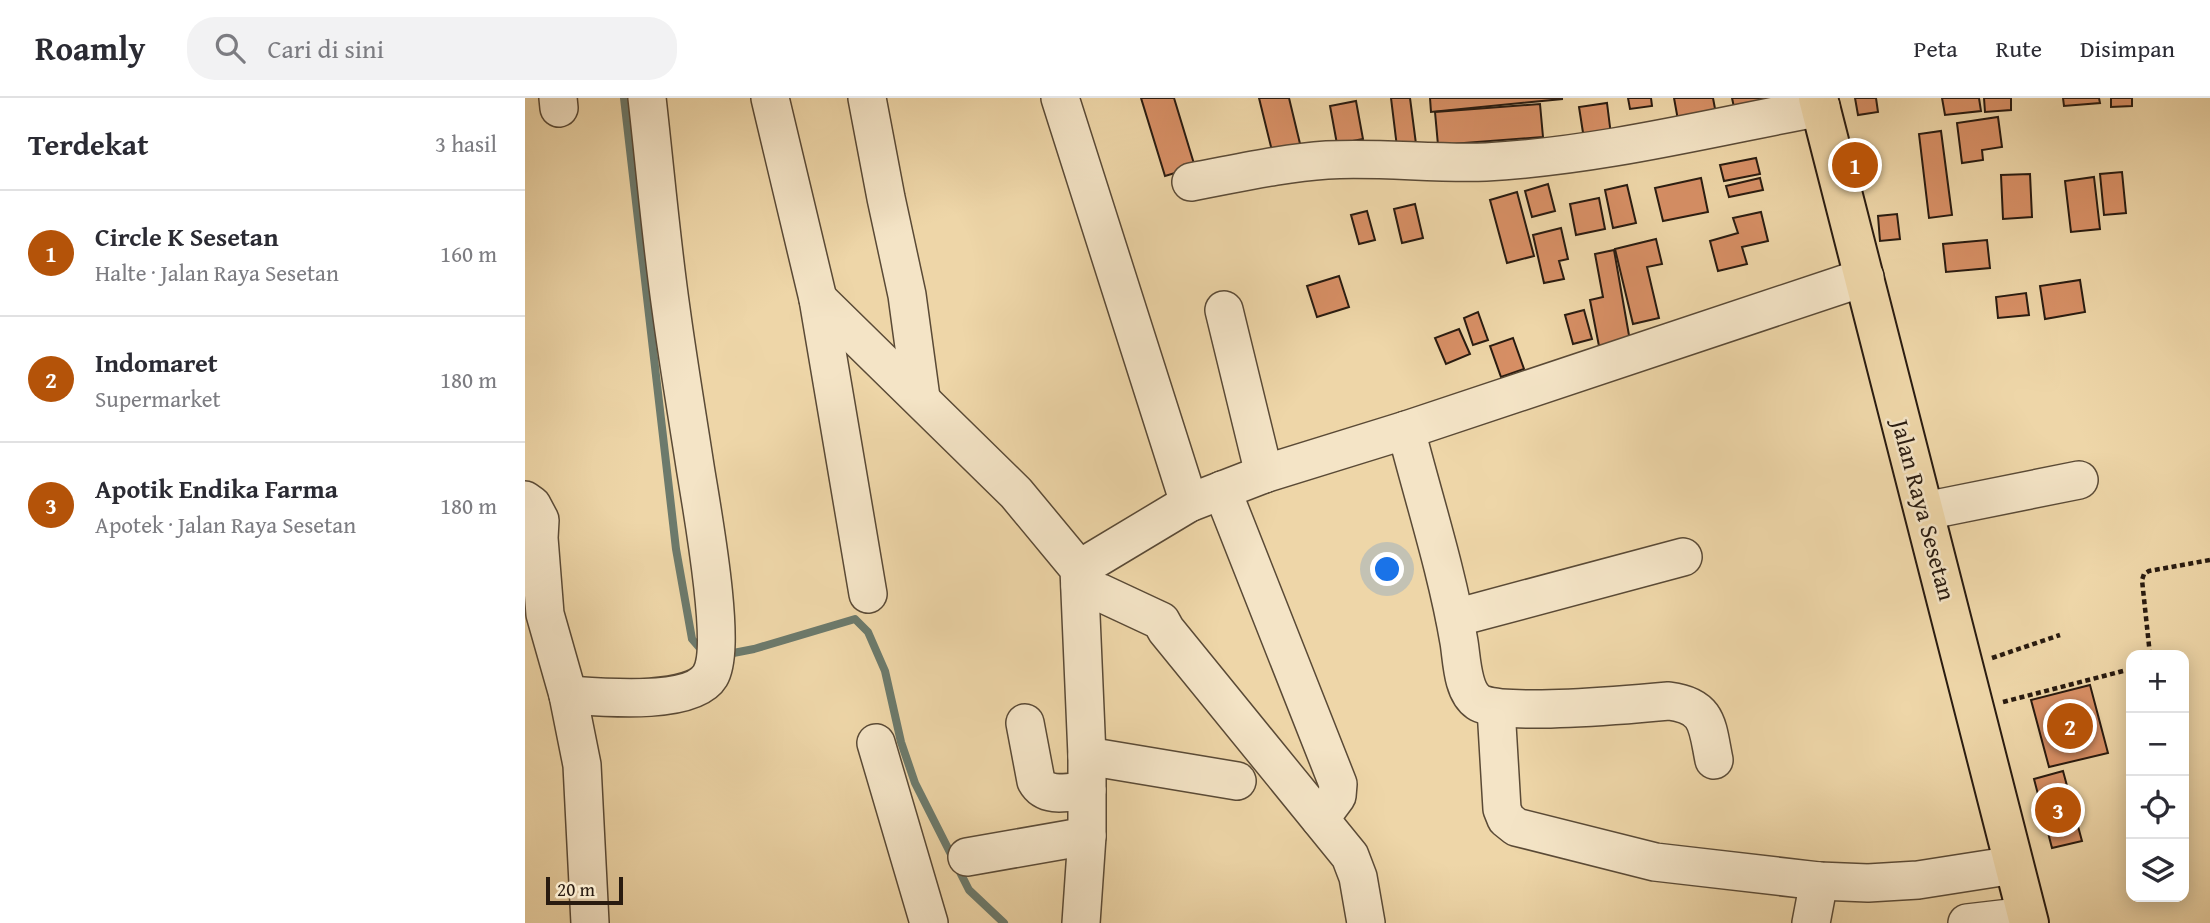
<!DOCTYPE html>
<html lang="id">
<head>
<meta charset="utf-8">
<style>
	body { margin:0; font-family:"Gentium Book Plus",serif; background:#f2f2f3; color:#2b2b33 }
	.controls { position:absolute; right:21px; bottom:21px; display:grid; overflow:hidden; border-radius:14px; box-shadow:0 4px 18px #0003 }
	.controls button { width:63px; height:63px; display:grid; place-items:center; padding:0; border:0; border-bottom:2px solid #e1e1e2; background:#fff; color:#2b2b33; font:35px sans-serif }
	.scale { position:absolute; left:21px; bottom:18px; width:77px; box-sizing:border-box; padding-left:7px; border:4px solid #291b10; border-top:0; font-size:19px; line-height:24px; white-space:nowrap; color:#291b10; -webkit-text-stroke:5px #f4e4c6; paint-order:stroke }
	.you { position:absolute; left:863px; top:472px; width:24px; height:24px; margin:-18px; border:5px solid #fff; border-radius:50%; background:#1a73e8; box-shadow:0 0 0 10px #1a73e833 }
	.badge { display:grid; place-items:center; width:46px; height:46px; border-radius:50%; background:#b45309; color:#fff; font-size:23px; font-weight:700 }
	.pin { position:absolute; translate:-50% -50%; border:4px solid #fff; box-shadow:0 2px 7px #0006 }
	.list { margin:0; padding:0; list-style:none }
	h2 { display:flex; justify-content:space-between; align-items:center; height:91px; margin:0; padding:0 28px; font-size:30px }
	h2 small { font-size:23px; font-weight:400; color:#7c7c81 }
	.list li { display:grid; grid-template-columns:46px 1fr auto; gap:21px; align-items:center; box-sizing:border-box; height:126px; padding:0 28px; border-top:2px solid #e1e1e2 }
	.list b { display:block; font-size:26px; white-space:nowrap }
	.list p { margin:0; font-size:23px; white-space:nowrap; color:#7c7c81 }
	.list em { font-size:23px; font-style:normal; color:#7c7c81 }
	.icon { flex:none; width:38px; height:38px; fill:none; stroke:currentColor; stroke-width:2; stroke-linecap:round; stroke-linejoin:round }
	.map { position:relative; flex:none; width:1685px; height:825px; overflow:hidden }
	header { display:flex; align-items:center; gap:42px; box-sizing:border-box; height:98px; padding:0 35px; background:#fff; border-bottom:2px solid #e1e1e2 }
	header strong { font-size:33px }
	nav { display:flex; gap:38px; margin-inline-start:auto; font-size:24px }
	.search { width:490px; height:63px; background:#f2f2f3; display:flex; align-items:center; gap:18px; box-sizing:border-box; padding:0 24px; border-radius:28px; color:#7c7c81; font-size:26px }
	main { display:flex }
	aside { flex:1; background:#fff }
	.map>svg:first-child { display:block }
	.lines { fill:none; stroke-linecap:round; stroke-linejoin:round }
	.stream { stroke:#6c7a6c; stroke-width:8 }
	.building { fill:#d78f65; stroke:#291b10; stroke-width:2 }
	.minor-casing { stroke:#5a4a36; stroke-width:40 }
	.major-casing { stroke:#291b10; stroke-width:42 }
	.path { stroke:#291b10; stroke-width:4.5; stroke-dasharray:5 3.5; stroke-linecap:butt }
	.minor { stroke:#f4e4c6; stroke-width:37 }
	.major { stroke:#eed6a8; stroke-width:38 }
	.labels { text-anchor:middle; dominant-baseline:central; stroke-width:5; stroke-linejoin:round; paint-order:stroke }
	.street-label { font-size:24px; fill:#291b10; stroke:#f4e4c6 }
</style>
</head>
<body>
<header>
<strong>Roamly</strong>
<div class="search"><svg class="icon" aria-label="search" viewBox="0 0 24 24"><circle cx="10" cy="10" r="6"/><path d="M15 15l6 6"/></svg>Cari di sini</div>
<nav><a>Peta</a><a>Rute</a><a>Disimpan</a></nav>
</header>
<main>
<aside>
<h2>Terdekat<small>3 hasil</small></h2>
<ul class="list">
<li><span class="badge">1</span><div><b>Circle K Sesetan</b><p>Halte · Jalan Raya Sesetan</p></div><em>160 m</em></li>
<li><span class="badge">2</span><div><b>Indomaret</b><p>Supermarket</p></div><em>180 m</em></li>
<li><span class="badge">3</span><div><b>Apotik Endika Farma</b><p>Apotek · Jalan Raya Sesetan</p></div><em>180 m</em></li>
</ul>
</aside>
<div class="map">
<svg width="1685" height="825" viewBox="0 0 1685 825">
	<rect width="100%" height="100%" fill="#eed6a8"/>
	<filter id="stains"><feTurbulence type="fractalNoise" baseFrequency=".00286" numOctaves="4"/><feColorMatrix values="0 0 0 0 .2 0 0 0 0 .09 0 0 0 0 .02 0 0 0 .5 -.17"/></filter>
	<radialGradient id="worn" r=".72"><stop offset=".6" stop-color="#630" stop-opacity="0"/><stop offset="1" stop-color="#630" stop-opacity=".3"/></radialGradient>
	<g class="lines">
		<g class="stream">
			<path d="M99,0L151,451L167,541L179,555"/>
			<path d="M198,557L229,551L330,521L343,534L360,573L376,644L390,685L444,792L479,825"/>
		</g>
	</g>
	<g class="building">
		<path d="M616,0H649L670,69L640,78Z"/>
		<path d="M734,0H764L777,54L749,61Z"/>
		<path d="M866,0H885L891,46L872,49Z"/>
		<path d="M905,0H1037V1L906,14Z"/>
		<path d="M1103,0H1126L1127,8L1105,11Z"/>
		<path d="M1149,0H1188L1191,16L1153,22Z"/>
		<path d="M1207,0H1240L1242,7L1210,14Z"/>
		<path d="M1330,0H1351L1353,14L1333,17Z"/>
		<path d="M1417,0H1454L1456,13L1420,17Z"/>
		<path d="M1459,0H1486V12L1460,14Z"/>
		<path d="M1538,0H1574L1575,5L1539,8Z"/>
		<path d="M1586,0H1607V8L1586,9Z"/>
		<path d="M831,3L838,41L812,46L805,8Z"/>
		<path d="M1082,5L1086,37L1059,41L1054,9Z"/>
		<path d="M1015,6L1018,39L913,47L910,14Z"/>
		<path d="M1473,19L1477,49L1457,52L1458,62L1437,65L1432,25Z"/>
		<path d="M1416,33L1427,117L1404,120L1394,36Z"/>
		<path d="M1231,60L1235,76L1199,83L1195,67Z"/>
		<path d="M1597,74L1601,115L1579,117L1575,76Z"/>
		<path d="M1505,76L1507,119L1478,121L1476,77Z"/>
		<path d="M1569,79L1575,131L1546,134L1540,83Z"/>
		<path d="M1176,80L1183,114L1138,123L1130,90Z"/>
		<path d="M1235,80L1238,92L1204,99L1201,88Z"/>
		<path d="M1023,86L1030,113L1007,119L1000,93Z"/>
		<path d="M1102,87L1111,125L1088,130L1080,92Z"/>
		<path d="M992,94L1009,158L982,165L965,102Z"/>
		<path d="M1074,100L1080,131L1051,137L1045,106Z"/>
		<path d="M890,106L898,140L877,145L869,111Z"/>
		<path d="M842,113L850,142L834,146L826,117Z"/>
		<path d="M1236,114L1243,143L1217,149L1222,166L1193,173L1185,143L1213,135L1208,120Z"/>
		<path d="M1372,116L1375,141L1355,143L1353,118Z"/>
		<path d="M1036,130L1043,161L1034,163L1039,181L1019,185L1008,137Z"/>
		<path d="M1131,141L1137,166L1122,169L1134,220L1108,226L1090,151Z"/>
		<path d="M1462,142L1465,170L1421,174L1418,146Z"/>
		<path d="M1089,152L1105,243L1074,248L1065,202L1078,199L1070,156Z"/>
		<path d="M814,178L824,209L792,219L782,188Z"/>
		<path d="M1555,182L1560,214L1520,221L1515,188Z"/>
		<path d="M1501,195L1504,217L1473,220L1471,199Z"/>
		<path d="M1059,212L1067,241L1048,246L1040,217Z"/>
		<path d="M953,214L963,242L948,247L939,220Z"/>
		<path d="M934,231L945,256L921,266L910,240Z"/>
		<path d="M988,240L999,271L976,279L965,248Z"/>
		<path d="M1565,587L1583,655L1524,669L1506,602Z"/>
		<path d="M1538,673L1557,743L1527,750L1509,681Z"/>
	</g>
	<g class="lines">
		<defs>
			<g id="minor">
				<path d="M33,0L34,10"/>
				<path d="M245,0L293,201L343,496"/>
				<path d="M342,0L361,100L382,197L396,300"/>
				<path d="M535,0L664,405"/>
				<path d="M666,84C710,76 756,65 802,62C855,59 908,66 961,64C1073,58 1185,30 1296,9"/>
				<path d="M293,201L491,395L554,471L562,658V738L556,825"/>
				<path d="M699,212L739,376"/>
				<path d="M881,332C899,402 922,473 934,544C937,562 937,593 953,604C974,619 1112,606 1144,603C1184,608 1182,628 1189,662"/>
				<path d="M697,392L813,686L812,698L795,721"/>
				<path d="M0,402L7,407L15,422L14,440L20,516L43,597L57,667L65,825"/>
				<path d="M1400,413L1554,382"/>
				<path d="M554,471L664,405L739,376L881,332L1340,179"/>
				<path d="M555,488L576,495L636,523L641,532L825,758L833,779L841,825"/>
				<path d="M930,520L1158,459"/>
				<path d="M43,597C74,599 167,608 185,578C203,549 176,407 170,368C162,316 153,263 146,211C136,141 130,70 122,0"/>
				<path d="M971,610L977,711L981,721L991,729L1130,764L1294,783L1343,785L1393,782L1489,767"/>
				<path d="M500,625L511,683C521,701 544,694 562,692"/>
				<path d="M351,645L404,825"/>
				<path d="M562,658L712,683"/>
				<path d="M442,759L562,738"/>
				<path d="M1286,825L1294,783"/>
				<path d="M1442,825L1502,818"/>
			</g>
			<path id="major" d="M1293,0L1504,825"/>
		</defs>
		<use href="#minor" class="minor-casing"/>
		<use href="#major" class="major-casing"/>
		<g class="path">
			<path d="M1625,557L1617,482L1619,476L1624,473L1685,462"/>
			<path d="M1467,560L1535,537"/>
			<path d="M1478,604L1606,571"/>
		</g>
		<use href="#minor" class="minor"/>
		<use href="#major" class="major"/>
	</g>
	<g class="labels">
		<g class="street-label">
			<text transform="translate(1399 412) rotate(75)">Jalan Raya Sesetan</text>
		</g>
	</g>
	<rect width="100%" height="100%" filter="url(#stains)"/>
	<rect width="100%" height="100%" fill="url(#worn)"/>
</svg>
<div class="controls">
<button>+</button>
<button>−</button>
<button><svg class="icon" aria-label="locate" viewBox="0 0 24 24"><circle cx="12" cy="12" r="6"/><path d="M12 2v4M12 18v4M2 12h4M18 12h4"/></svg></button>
<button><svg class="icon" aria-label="layers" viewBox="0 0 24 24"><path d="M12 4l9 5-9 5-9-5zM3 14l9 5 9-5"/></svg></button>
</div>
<div class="scale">20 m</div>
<div class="you"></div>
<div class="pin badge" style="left:1330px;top:67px">1</div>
<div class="pin badge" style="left:1545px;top:628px">2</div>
<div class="pin badge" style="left:1533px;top:712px">3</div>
</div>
</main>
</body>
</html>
